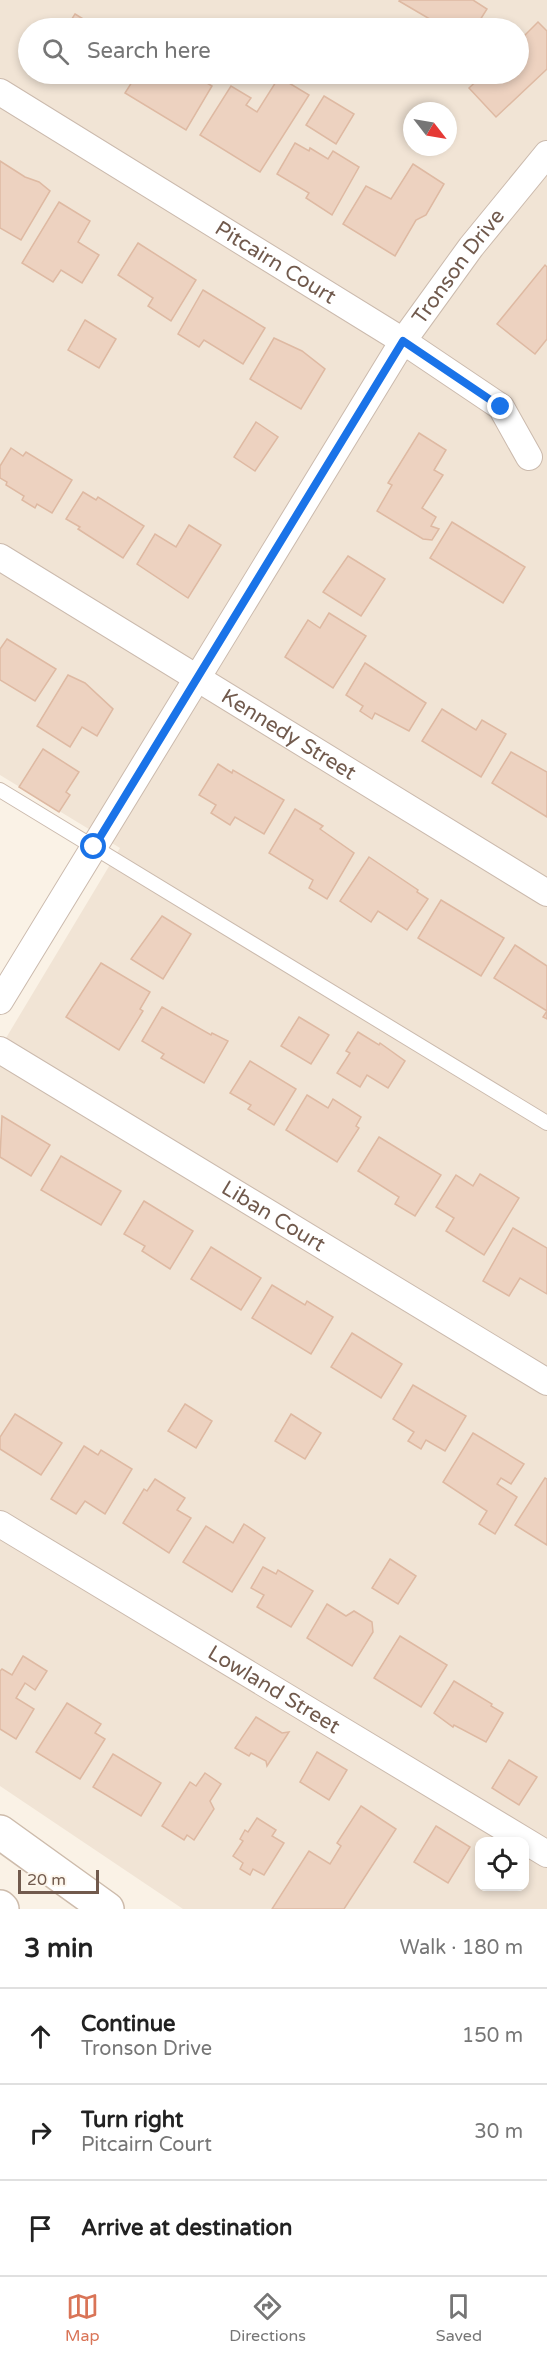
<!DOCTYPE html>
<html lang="en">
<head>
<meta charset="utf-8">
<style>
	body { margin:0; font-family:"Varela Round",sans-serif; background:#f6f6f6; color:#222 }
	.controls { position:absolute; right:18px; bottom:18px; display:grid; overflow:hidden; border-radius:12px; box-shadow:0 3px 9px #0003 }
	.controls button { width:54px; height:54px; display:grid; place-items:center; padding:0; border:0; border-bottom:2px solid #e0e0e0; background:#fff; color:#222; font:30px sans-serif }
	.compass { position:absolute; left:403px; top:102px; width:54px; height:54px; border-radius:50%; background:#fff; box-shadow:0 3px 9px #0003; rotate:121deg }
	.scale { position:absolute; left:18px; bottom:15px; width:81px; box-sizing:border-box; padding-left:6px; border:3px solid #715a4d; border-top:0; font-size:16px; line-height:21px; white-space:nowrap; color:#715a4d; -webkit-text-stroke:4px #fdf6ec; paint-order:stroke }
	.stop { position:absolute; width:18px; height:18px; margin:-14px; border:4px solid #1a73e8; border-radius:50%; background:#fff }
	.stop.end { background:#1a73e8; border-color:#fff; box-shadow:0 2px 6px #0008 }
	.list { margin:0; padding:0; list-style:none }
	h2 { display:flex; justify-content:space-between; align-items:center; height:78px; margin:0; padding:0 24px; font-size:26px }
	h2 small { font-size:20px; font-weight:400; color:#767676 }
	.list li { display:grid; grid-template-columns:39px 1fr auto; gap:18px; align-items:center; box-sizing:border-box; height:96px; padding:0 24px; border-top:2px solid #e0e0e0 }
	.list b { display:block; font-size:22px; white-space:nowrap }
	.list p { margin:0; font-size:20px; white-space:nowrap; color:#767676 }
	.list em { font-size:20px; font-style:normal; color:#767676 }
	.icon { flex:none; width:33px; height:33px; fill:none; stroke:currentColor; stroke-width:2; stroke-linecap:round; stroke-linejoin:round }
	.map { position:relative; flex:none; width:547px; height:1909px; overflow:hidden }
	.search { position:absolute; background:#fff; box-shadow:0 3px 9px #0003; left:18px; right:18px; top:18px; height:66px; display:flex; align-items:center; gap:15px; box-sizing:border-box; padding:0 21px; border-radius:33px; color:#767676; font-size:22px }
	.sheet { height:366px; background:#fff }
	nav { display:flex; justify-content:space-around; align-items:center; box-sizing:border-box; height:84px; border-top:2px solid #e0e0e0; background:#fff; font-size:16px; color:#767676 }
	nav a { display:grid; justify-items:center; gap:3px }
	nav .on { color:#d97457 }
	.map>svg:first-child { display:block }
	.residential { fill:#f1e4d5; fill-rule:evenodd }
	.building { fill:#edd2c0; stroke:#deb9a2; stroke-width:1.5 }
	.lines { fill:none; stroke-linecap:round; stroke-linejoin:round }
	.lane-casing { stroke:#cbbaad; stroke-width:16 }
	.street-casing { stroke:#cbbaad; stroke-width:28 }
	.secondary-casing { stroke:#cdbbab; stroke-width:36 }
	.lane { stroke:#fff; stroke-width:14 }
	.street { stroke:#fff; stroke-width:26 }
	.secondary { stroke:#fff; stroke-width:33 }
	.route { stroke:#1a73e8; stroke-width:8 }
	.labels { text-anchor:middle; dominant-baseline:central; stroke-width:4.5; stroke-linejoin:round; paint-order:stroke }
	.street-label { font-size:21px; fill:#715a4d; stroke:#fdf6ec }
</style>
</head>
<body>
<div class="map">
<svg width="547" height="1909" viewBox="0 0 547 1909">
	<rect width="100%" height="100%" fill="#faf2e6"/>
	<path class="residential" d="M0,0H547V1909H183L0,1786V1048L120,848L0,775ZM28,28H518V74H28ZM412,111H448V147H412ZM480,1842H524V1886H480Z"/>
	<g class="building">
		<path d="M400,0H473L487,9L475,28H445L399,1Z"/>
		<path d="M75,14L98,28H66Z"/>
		<path d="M538,22L547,31V69L496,117L469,88L484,74H518V32L523,37Z"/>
		<path d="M97,74H121L116,82Z"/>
		<path d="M137,74H192L212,86L186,130L125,93Z"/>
		<path d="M279,77L309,95L260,172L200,135L231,86L251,98L246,105L257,112Z"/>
		<path d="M324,96L354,114L336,144L306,125Z"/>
		<path d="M295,143L309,151L310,148L328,159L333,151L359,167L332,215L306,198L309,193L277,174Z"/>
		<path d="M0,161L25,177L39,182L50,191L21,240L0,228Z"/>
		<path d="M413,164L444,184L426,215L416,220L395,256L343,224L366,186L391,199Z"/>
		<path d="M59,202L90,221L78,242L99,255L82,283L61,270L53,282L22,263Z"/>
		<path d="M138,243L196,280L171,321L148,306L153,298L118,275Z"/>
		<path d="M545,265L547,267V339L535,354L497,324Z"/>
		<path d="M203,290L265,328L243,364L204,340L199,347L178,334Z"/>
		<path d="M85,320L116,339L99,368L68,350Z"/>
		<path d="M274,338L302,351L325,369L301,409L250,379Z"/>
		<path d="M256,422L278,437L255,471L234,457Z"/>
		<path d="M419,433L446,450L434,470L443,475L422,508L436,517L431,526L439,529L432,540L423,539L377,511L392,485L388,483Z"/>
		<path d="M11,448L23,456L26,452L72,480L52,513L37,504L35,508L22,500L24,496L6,485L7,482L0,478V466Z"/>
		<path d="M83,492L96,500L98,497L144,526L123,558L78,529L80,527L66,519Z"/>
		<path d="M452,522L525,567L503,603L430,558Z"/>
		<path d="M189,525L221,545L188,598L137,564L155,534L176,547Z"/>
		<path d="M348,556L385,579L361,616L323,592Z"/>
		<path d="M329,613L366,636L333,688L285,657L308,620L320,628Z"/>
		<path d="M7,639L56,669L35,701L0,680V649Z"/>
		<path d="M365,663L426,703L409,731L375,713L372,719L360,711L363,706L346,695Z"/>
		<path d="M68,675L85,683L113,709L97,736L82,727L70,747L37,726Z"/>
		<path d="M442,709L476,730L482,720L506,734L481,777L422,741Z"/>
		<path d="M43,749L79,772L66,792L70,795L59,812L19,787Z"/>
		<path d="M511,752L547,772V817L492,783Z"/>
		<path d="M218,764L232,773L233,770L284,800L264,834L235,817L230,825L211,813L216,805L199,795Z"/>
		<path d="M295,809L323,826L320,829L354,853L327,899L309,888L313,880L269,853Z"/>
		<path d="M369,857L418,890L417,892L428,899L407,930L378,911L371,922L340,901Z"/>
		<path d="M441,900L504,938L481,976L418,938Z"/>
		<path d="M162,916L191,934L163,979L131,959Z"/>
		<path d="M515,945L547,966V1019L543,1017L547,1011L494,978Z"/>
		<path d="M101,963L150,992L140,1009L143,1011L119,1050L66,1017Z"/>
		<path d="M162,1007L211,1035L212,1033L228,1041L204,1083L161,1058L164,1054L142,1041Z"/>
		<path d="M299,1017L329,1035L311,1064L281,1046Z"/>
		<path d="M358,1032L379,1045L380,1043L405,1061L388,1088L367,1075L360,1087L337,1073L350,1053L346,1051Z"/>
		<path d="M250,1061L296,1089L274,1125L248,1109L251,1105L230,1093Z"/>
		<path d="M307,1095L328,1108L333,1099L361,1117L356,1126L359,1128L337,1162L286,1130Z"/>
		<path d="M2,1116L50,1145L31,1176L0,1157Z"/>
		<path d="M379,1137L441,1175L415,1216L395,1204L399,1197L358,1171Z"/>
		<path d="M61,1156L121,1191L101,1225L41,1190Z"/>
		<path d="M480,1174L519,1198L484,1255L446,1231L454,1218L436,1207L456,1175L473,1186Z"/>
		<path d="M144,1201L193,1231L170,1269L142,1251L145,1246L124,1234Z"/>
		<path d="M513,1228L547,1248V1294L520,1278L509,1296L483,1281Z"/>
		<path d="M211,1247L261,1278L241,1310L191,1279Z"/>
		<path d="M272,1285L305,1305L307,1301L333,1317L311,1354L252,1318Z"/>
		<path d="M352,1333L402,1364L381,1398L331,1367Z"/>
		<path d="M413,1385L466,1416L445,1451L426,1440L421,1449L408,1441L414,1432L393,1419Z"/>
		<path d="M185,1404L212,1421L196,1448L168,1431Z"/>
		<path d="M15,1414L62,1443L41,1475L0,1449V1437Z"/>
		<path d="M291,1414L321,1433L305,1459L275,1441Z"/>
		<path d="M473,1433L524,1464L511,1484L501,1478L497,1484L517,1497L495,1534L479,1524L487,1511L443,1482Z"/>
		<path d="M84,1446L98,1455L101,1450L132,1469L105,1514L85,1501L76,1514L51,1499Z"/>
		<path d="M545,1478L547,1479V1545L515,1525Z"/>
		<path d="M155,1479L185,1498L177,1510L191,1518L169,1553L123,1523L144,1489L147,1491Z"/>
		<path d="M244,1524L265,1538L232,1592L183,1562L206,1526L233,1543Z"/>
		<path d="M390,1559L416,1576L398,1604L372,1588Z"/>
		<path d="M263,1567L276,1574L278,1570L313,1591L291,1627L257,1607L264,1595L251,1588Z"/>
		<path d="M327,1604L346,1616L354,1611L372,1622L373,1632L352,1666L307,1638Z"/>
		<path d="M400,1636L447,1665L421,1707L374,1678Z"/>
		<path d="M23,1656L47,1671L35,1690L25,1683L16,1698L34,1709L16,1739L0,1729V1671L2,1669L12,1675Z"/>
		<path d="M454,1681L492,1704L491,1706L503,1713L486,1742L454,1725L453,1727L434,1713Z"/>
		<path d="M67,1703L101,1724L95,1733L105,1739L80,1779L36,1752Z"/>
		<path d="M256,1717L282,1733L289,1732L267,1766L266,1761L251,1753L249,1756L235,1748Z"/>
		<path d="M317,1752L347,1770L329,1800L300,1782Z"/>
		<path d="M113,1754L161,1783L141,1816L93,1787Z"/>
		<path d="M509,1760L537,1777L519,1805L492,1788Z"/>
		<path d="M205,1773L221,1784L210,1801L214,1809L194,1840L187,1835L184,1840L162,1826L190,1782L196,1786Z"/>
		<path d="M361,1806L396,1829L344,1909H272L309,1851L330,1864L341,1846L337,1843Z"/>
		<path d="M257,1818L276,1830L272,1836L284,1843L264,1875L253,1869L250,1875L240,1869L243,1863L233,1856L243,1841L240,1839L245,1830L248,1832Z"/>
		<path d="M436,1826L470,1847L448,1883L414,1862Z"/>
	</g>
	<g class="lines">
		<defs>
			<path id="lane" d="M0,790L547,1123"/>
			<g id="street">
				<path id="s1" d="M0,92L403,341L501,407L529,457"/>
				<path id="s2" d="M0,557L547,893"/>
				<path id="s3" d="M0,1001L403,341L471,247L547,154"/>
				<path id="s4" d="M0,1050L547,1382"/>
				<path id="s5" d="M0,1524L547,1854"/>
			</g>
			<g id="secondary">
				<path d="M0,1832L107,1909"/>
				<path d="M0,1907L2,1909"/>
			</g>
		</defs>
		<use href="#lane" class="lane-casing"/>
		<use href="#street" class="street-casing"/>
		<use href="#secondary" class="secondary-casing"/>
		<use href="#lane" class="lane"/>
		<use href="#street" class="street"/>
		<use href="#secondary" class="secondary"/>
	</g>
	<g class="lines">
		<path class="route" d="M94,847L403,341L501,407"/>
	</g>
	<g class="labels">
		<g class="street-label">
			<text stroke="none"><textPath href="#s1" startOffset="324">Pitcairn Court</textPath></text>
			<text stroke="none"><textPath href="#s3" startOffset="866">Tronson Drive</textPath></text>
			<text stroke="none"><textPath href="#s2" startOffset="339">Kennedy Street</textPath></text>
			<text stroke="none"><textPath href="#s4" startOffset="320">Liban Court</textPath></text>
			<text stroke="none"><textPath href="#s5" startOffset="320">Lowland Street</textPath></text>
		</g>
	</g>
</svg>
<div class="controls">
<button><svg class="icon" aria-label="locate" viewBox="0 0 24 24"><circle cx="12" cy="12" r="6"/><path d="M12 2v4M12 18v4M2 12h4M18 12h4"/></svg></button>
</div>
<svg class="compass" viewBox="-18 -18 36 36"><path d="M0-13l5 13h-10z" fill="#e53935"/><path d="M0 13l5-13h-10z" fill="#767676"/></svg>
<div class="scale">20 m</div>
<div class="stop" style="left:94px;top:847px"></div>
<div class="stop end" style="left:501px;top:407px"></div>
<div class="search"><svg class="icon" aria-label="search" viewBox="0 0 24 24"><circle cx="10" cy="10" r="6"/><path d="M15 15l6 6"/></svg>Search here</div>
</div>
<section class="sheet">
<h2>3 min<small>Walk · 180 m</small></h2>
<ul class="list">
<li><svg class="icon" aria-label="ahead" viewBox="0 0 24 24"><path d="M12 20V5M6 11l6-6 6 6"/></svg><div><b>Continue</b><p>Tronson Drive</p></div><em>150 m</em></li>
<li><svg class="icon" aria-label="right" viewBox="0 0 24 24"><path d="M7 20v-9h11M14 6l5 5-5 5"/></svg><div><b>Turn right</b><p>Pitcairn Court</p></div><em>30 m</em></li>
<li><svg class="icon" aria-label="arrive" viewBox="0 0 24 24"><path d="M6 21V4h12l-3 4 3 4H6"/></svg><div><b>Arrive at destination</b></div></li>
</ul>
</section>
<nav>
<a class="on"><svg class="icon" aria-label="map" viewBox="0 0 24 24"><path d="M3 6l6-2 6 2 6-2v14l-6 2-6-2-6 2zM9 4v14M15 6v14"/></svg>Map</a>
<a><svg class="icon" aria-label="directions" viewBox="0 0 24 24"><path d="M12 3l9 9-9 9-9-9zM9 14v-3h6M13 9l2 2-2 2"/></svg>Directions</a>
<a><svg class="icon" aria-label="saved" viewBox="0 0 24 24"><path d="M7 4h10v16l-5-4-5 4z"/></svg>Saved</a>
</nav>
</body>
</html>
